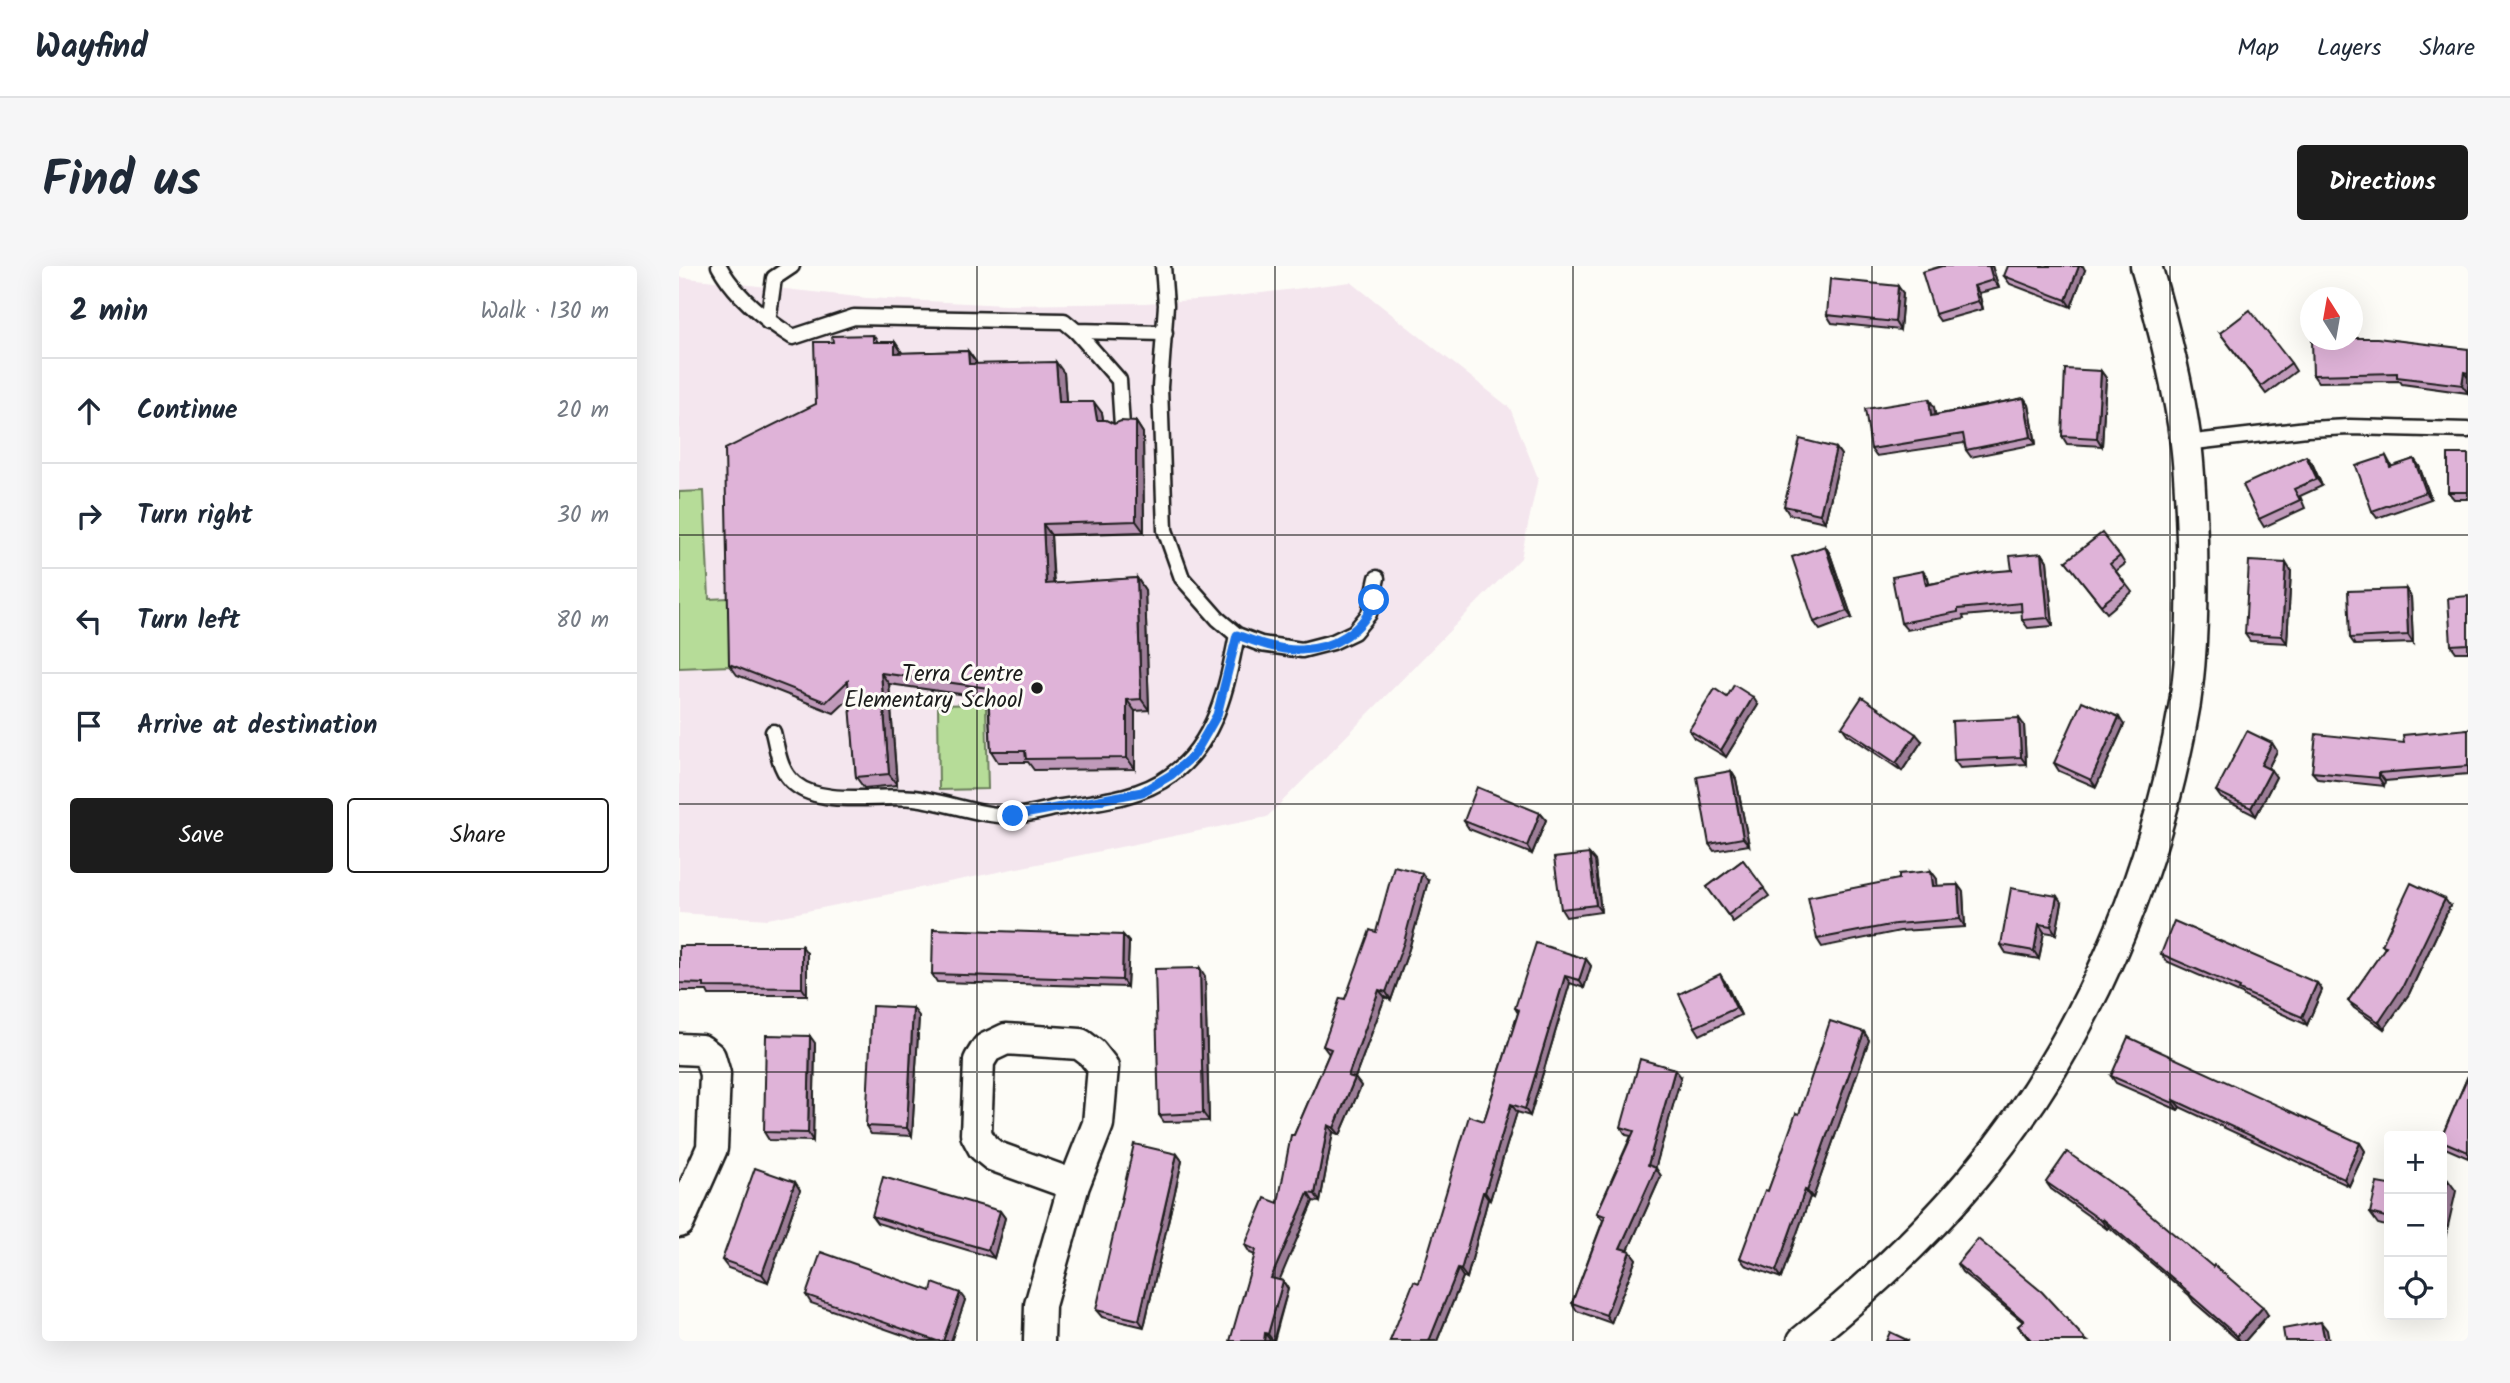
<!DOCTYPE html>
<html lang="en">
<head>
<meta charset="utf-8">
<style>
	body { margin:0; font-family:Kalam,sans-serif; background:#f6f6f7; color:#1f2937 }
	.controls { position:absolute; right:21px; bottom:21px; display:grid; overflow:hidden; border-radius:7px; box-shadow:0 7px 28px #0002 }
	.controls button { width:63px; height:63px; display:grid; place-items:center; padding:0; border:0; border-bottom:2px solid #e0e1e3; background:#fff; color:#1f2937; font:35px sans-serif }
	.compass { position:absolute; left:1621px; top:21px; width:63px; height:63px; border-radius:50%; background:#fff; box-shadow:0 7px 28px #0002; rotate:349deg }
	.stop { position:absolute; width:21px; height:21px; margin:-16px; border:5px solid #1a73e8; border-radius:50%; background:#fff }
	.stop.end { background:#1a73e8; border-color:#fff; box-shadow:0 2px 7px #0008 }
	.list { margin:0; padding:0; list-style:none }
	h2 { display:flex; justify-content:space-between; align-items:center; height:91px; margin:0; padding:0 28px; font-size:30px }
	h2 small { font-size:23px; font-weight:400; color:#747a83 }
	.list li { display:grid; grid-template-columns:46px 1fr auto; gap:21px; align-items:center; box-sizing:border-box; height:105px; padding:0 28px; border-top:2px solid #e0e1e3 }
	.list b { display:block; font-size:26px; white-space:nowrap }
	.list em { font-size:23px; font-style:normal; color:#747a83 }
	.actions { display:flex; gap:14px; padding:21px 28px }
	.actions a { flex:1; padding:16px 0; border:2px solid #1c1c1c; border-radius:7px; text-align:center; font-size:24px; color:#1c1c1c }
	.actions .main { background:#1c1c1c; color:#fff }
	.icon { flex:none; width:38px; height:38px; fill:none; stroke:currentColor; stroke-width:2; stroke-linecap:round; stroke-linejoin:round }
	.map { position:relative; flex:none; width:1789px; height:1075px; overflow:hidden; border-radius:7px }
	header { display:flex; align-items:center; gap:42px; box-sizing:border-box; height:98px; padding:0 35px; background:#fff; border-bottom:2px solid #e0e1e3 }
	header strong { font-size:33px }
	nav { display:flex; gap:38px; margin-inline-start:auto; font-size:24px }
	.intro { display:flex; align-items:center; justify-content:space-between; box-sizing:border-box; height:168px; padding:0 42px }
	h1 { margin:0; font-size:49px }
	.button { padding:18px 32px; border-radius:7px; background:#1c1c1c; color:#fff; font-size:24px; font-weight:700 }
	main { display:flex; gap:42px; padding:0 42px }
	aside { flex:1; background:#fff; border-radius:7px; box-shadow:0 7px 28px #0002 }
	.map>svg:first-child { display:block }
	.built { fill:#f4e6ee }
	.green { fill:#b6dc98; stroke:#697c5a; stroke-width:2 }
	.lines { fill:none; stroke-linecap:round; stroke-linejoin:round }
	.service-casing { stroke:#1c1c1c; stroke-width:19 }
	.minor-casing { stroke:#1c1c1c; stroke-width:35 }
	.service { stroke:#fdfcf7; stroke-width:14 }
	.minor { stroke:#fdfcf7; stroke-width:30 }
	.wall { fill:#c09aba; stroke:#1c1c1c; stroke-width:2 }
	.shaded-wall { fill:#9c7d97; stroke:#1c1c1c; stroke-width:2 }
	.building { fill:#dfb3d8; stroke:#1c1c1c; stroke-width:2 }
	.route { stroke:#1a73e8; stroke-width:9 }
	.grid { fill:none; stroke:#1c1c1c; stroke-width:2; stroke-opacity:0.55 }
	.poi-dot { fill:#1c1c1c; stroke:#fdfcf7; stroke-width:2.5 }
	.labels { text-anchor:middle; dominant-baseline:central; stroke-width:6; stroke-linejoin:round; paint-order:stroke }
	.poi-label { font-size:23px; fill:#1c1c1c; stroke:#fdfcf7; text-anchor:end }
</style>
</head>
<body>
<header>
<strong>Wayfind</strong>
<nav><a>Map</a><a>Layers</a><a>Share</a></nav>
</header>
<div class="intro"><h1>Find us</h1><a class="button">Directions</a></div>
<main>
<aside>
<h2>2 min<small>Walk · 130 m</small></h2>
<ul class="list">
<li><svg class="icon" aria-label="ahead" viewBox="0 0 24 24"><path d="M12 20V5M6 11l6-6 6 6"/></svg><div><b>Continue</b></div><em>20 m</em></li>
<li><svg class="icon" aria-label="right" viewBox="0 0 24 24"><path d="M7 20v-9h11M14 6l5 5-5 5"/></svg><div><b>Turn right</b></div><em>30 m</em></li>
<li><svg class="icon" aria-label="left" viewBox="0 0 24 24"><path d="M17 20v-9H6M10 6l-5 5 5 5"/></svg><div><b>Turn left</b></div><em>80 m</em></li>
<li><svg class="icon" aria-label="arrive" viewBox="0 0 24 24"><path d="M6 21V4h12l-3 4 3 4H6"/></svg><div><b>Arrive at destination</b></div></li>
</ul>
<div class="actions"><a class="main">Save</a><a>Share</a></div>
</aside>
<div class="map">
<svg width="1789" height="1075" viewBox="0 0 1789 1075">
	<rect width="100%" height="100%" fill="#fdfcf7"/>
	<filter id="ink" filterUnits="userSpaceOnUse"><feTurbulence type="fractalNoise" baseFrequency=".0143" numOctaves="2"/><feDisplacementMap in="SourceGraphic" scale="14" xChannelSelector="R" yChannelSelector="G"/><feConvolveMatrix kernelMatrix="1 2 1 2 8 2 1 2 1" color-interpolation-filters="sRGB"/></filter>
	<g filter="url(#ink)">
		<path class="built" d="M0,11L188,32L326,39L465,37L534,33L672,16L831,142L859,212L842,292L588,551L89,653L0,647Z"/>
		<g class="green">
			<path d="M25,225L30,333L49,332L52,400L0,402V226Z"/>
			<path d="M307,438L309,523L260,524L259,439Z"/>
		</g>
		<g class="lines">
			<defs>
				<g id="service">
					<path d="M40,0C57,31 85,53 114,71L175,51L385,55L397,65L486,67"/>
					<path d="M484,0L487,39L481,121L486,264L503,312L539,353L558,369L582,378L623,384L654,376L675,366L690,348L698,312"/>
					<path d="M89,56L95,12L113,0"/>
					<path d="M397,65L440,114L443,160"/>
					<path d="M1507,177L1628,163L1671,161L1789,164"/>
					<path d="M94,466C99,485 100,505 116,518C144,541 201,528 235,532C268,536 301,550 334,550C348,549 363,545 376,542C415,536 460,533 492,509C537,477 548,420 558,369"/>
				</g>
				<g id="minor">
					<path d="M0,783L22,784L31,791L36,808L33,882L0,956"/>
					<path d="M360,1075L361,1039L395,919L419,858L424,801L413,787L401,778L327,773L308,782L300,795L297,868L304,881L315,890L395,919"/>
					<path d="M1124,1075C1186,1025 1243,973 1294,912C1407,777 1477,609 1506,437C1514,383 1514,328 1513,274C1512,241 1511,209 1507,177C1499,117 1484,58 1467,0"/>
				</g>
			</defs>
			<use href="#service" class="service-casing"/>
			<use href="#minor" class="minor-casing"/>
			<use href="#service" class="service"/>
			<use href="#minor" class="minor"/>
		</g>
		<g class="wall">
			<path d="M1313,0L1320,22L1300,27L1304,43L1261,55L1256,48Z"/>
			<path d="M1406,4L1392,41L1331,18L1325,10Z"/>
			<path d="M1224,27L1221,64L1153,57L1148,49Z"/>
			<path d="M1541,67L1612,97L1617,105L1587,128Z"/>
			<path d="M194,69L199,76H216L223,87L289,85L297,96V98L385,107L387,136L423,147L424,154L435,158L457,156L464,167L465,266L372,269L375,318L458,312L466,324L470,444L456,445V503L355,504L349,496H319L312,485L309,432L210,418L218,519L185,522L177,511L171,432L155,447L58,409L50,398L137,138L154,76Z"/>
			<path d="M1789,83V127L1723,118L1721,115L1639,116L1634,109Z"/>
			<path d="M1422,105L1427,112L1423,180L1388,178L1383,170Z"/>
			<path d="M1345,132L1350,139L1357,178L1292,191L1287,184L1285,177L1197,190L1192,183L1250,133L1255,141L1256,149Z"/>
			<path d="M1157,182L1162,189L1146,256L1110,248L1105,240Z"/>
			<path d="M1789,188V233H1775L1769,226Z"/>
			<path d="M1707,190L1713,201L1735,193L1740,200L1752,233L1698,252L1693,245Z"/>
			<path d="M1633,197L1643,220L1621,230L1626,242L1585,261L1580,253Z"/>
			<path d="M1146,280L1151,288L1173,352L1141,364L1135,356Z"/>
			<path d="M1363,287L1368,295L1374,360L1349,362L1343,354V345L1284,350L1285,353L1228,364L1222,357L1249,312L1250,318L1333,304Z"/>
			<path d="M1441,290L1446,298L1437,305L1453,326L1428,347L1387,295Z"/>
			<path d="M1612,305L1608,377L1571,375L1566,368Z"/>
			<path d="M1727,323L1732,331L1734,377L1676,379L1671,372Z"/>
			<path d="M1789,330V386H1777L1772,379Z"/>
			<path d="M1048,431L1079,439L1047,491L1015,472L1010,464Z"/>
			<path d="M1345,459L1347,498L1281,502L1275,494Z"/>
			<path d="M1445,459L1417,521L1380,505L1375,497Z"/>
			<path d="M1163,461L1243,475L1223,505L1168,468Z"/>
			<path d="M1789,463V508L1706,515L1705,520L1639,513L1633,506L1725,477Z"/>
			<path d="M1593,477L1598,485L1589,502L1597,511L1577,550L1542,532L1537,525Z"/>
			<path d="M1052,505L1057,513L1070,579L1035,585L1030,578Z"/>
			<path d="M861,547L867,554L853,588L790,563L785,555Z"/>
			<path d="M910,588L916,595L922,646L887,651L882,643Z"/>
			<path d="M1064,594L1090,630L1054,656L1028,621Z"/>
			<path d="M1252,605L1258,613V620L1279,619L1284,626L1286,661L1221,665L1143,681L1138,673L1220,613Z"/>
			<path d="M749,615L730,683L712,734L706,731L676,812L682,820L661,869L654,866L641,936L634,935L600,1014L604,1015L609,1023L595,1075H552L576,989L571,987L566,979L599,937L615,869L650,788L644,780L697,666Z"/>
			<path d="M1383,637L1377,668L1365,666L1360,693L1327,687L1322,679Z"/>
			<path d="M1771,640L1730,728L1705,763L1675,742L1669,735L1706,682L1703,679Z"/>
			<path d="M444,669L450,676L448,721L258,716L253,708Z"/>
			<path d="M0,680L128,687V729H30L28,725H0Z"/>
			<path d="M1482,688L1638,717L1643,724L1628,759L1566,731L1563,728L1487,695Z"/>
			<path d="M907,693L912,700L905,722L891,717L851,850L838,846L811,934L809,933L788,1012L784,1011L758,1075H711L740,1017L805,855L839,747L836,742Z"/>
			<path d="M526,710L530,855L485,856L480,849Z"/>
			<path d="M1046,716L1062,749L1021,769L1016,761Z"/>
			<path d="M240,750L233,870L192,868L187,860Z"/>
			<path d="M1185,766L1190,774L1134,932L1131,931L1102,1012L1066,999L1061,992L1089,925L1120,848Z"/>
			<path d="M136,777L134,875L90,874L85,866Z"/>
			<path d="M1432,810L1681,877L1686,885L1670,920L1501,841L1499,844L1437,817Z"/>
			<path d="M1789,810V892L1766,882L1763,877V870Z"/>
			<path d="M1002,811L976,902L982,910L949,984L957,993L932,1057L898,1045L893,1037L924,954L918,947L952,870L947,869L942,861Z"/>
			<path d="M498,888L503,895L465,1061L423,1051L417,1044Z"/>
			<path d="M116,916L121,924L89,1016L49,1002L43,994Z"/>
			<path d="M1367,916L1589,1049L1566,1075H1560L1515,1036L1510,1029L1430,961L1428,963L1372,923Z"/>
			<path d="M1710,919V961L1699,958L1691,947Z"/>
			<path d="M321,945L326,952L315,992L198,957L193,950Z"/>
			<path d="M1278,998L1408,1075H1351L1339,1060L1344,1056L1283,1006Z"/>
			<path d="M252,1025L286,1034L272,1075H241L132,1037L127,1029Z"/>
		</g>
		<g class="shaded-wall">
			<path d="M1310,0H1313L1320,22L1314,14Z"/>
			<path d="M1400,0H1404L1406,4L1392,41L1387,34Z"/>
			<path d="M1219,20L1224,27L1221,64L1216,56Z"/>
			<path d="M1295,20L1300,27L1304,43L1299,35Z"/>
			<path d="M216,76L224,88L216,87Z"/>
			<path d="M289,85L297,96L298,110L290,98Z"/>
			<path d="M377,96L385,107L388,148L380,136Z"/>
			<path d="M1422,105L1427,112L1423,180L1418,172Z"/>
			<path d="M1785,106L1789,112V127L1783,119Z"/>
			<path d="M1345,132L1350,139L1357,178L1352,171Z"/>
			<path d="M1250,133L1255,141L1258,157L1252,150Z"/>
			<path d="M415,136L423,147L426,165L418,154Z"/>
			<path d="M457,156L464,167L465,266L457,255Z"/>
			<path d="M1157,182L1162,189L1146,256L1141,248Z"/>
			<path d="M1627,190L1633,197L1643,220L1638,213Z"/>
			<path d="M1735,193L1740,200L1752,233L1747,226Z"/>
			<path d="M364,258L372,269L375,330L367,318Z"/>
			<path d="M1146,280L1151,288L1173,352L1168,345Z"/>
			<path d="M1363,287L1368,295L1374,360L1369,352Z"/>
			<path d="M1607,297L1612,305L1608,377L1603,370Z"/>
			<path d="M1244,305L1249,312L1252,326L1247,319Z"/>
			<path d="M458,312L466,324L470,444L462,433Z"/>
			<path d="M1727,323L1732,331L1734,377L1729,369Z"/>
			<path d="M202,407L210,418L218,519L210,508Z"/>
			<path d="M1074,431L1079,439L1047,491L1042,484Z"/>
			<path d="M448,434L456,445V503L448,492Z"/>
			<path d="M1440,451L1445,459L1417,521L1412,514Z"/>
			<path d="M1340,452L1345,459L1347,498L1342,491Z"/>
			<path d="M1237,468L1243,475L1223,505L1217,497Z"/>
			<path d="M1593,477L1598,485L1587,506L1582,499Z"/>
			<path d="M1592,504L1597,511L1577,550L1572,542Z"/>
			<path d="M1052,505L1057,513L1070,579L1064,572Z"/>
			<path d="M1700,507L1706,515L1705,520L1700,512Z"/>
			<path d="M861,547L867,554L853,588L848,580Z"/>
			<path d="M910,588L916,595L922,646L917,639Z"/>
			<path d="M1252,605L1258,613L1259,628L1254,620Z"/>
			<path d="M743,607L749,615L730,683L712,734L707,726Z"/>
			<path d="M1279,619L1284,626L1286,661L1281,653Z"/>
			<path d="M1378,630L1383,637L1377,668L1372,660Z"/>
			<path d="M1766,633L1771,640L1730,728L1705,763L1700,756Z"/>
			<path d="M1360,658L1365,666L1360,693L1355,685Z"/>
			<path d="M444,669L450,676L448,721L443,714Z"/>
			<path d="M123,680L128,687V729L123,722Z"/>
			<path d="M907,693L912,700L905,722L900,714Z"/>
			<path d="M521,702L526,710L530,855L524,847Z"/>
			<path d="M1041,708L1046,716L1062,749L1057,742Z"/>
			<path d="M886,710L891,717L851,850L846,843Z"/>
			<path d="M1638,717L1643,724L1628,759L1623,751Z"/>
			<path d="M700,724L706,731L674,817L669,810Z"/>
			<path d="M234,742L240,750L233,870L228,862Z"/>
			<path d="M1185,766L1190,774L1134,932L1128,925Z"/>
			<path d="M131,770L136,777L134,875L129,867Z"/>
			<path d="M996,803L1002,811L975,907L969,899Z"/>
			<path d="M676,812L682,820L661,869L655,862Z"/>
			<path d="M1495,834L1501,841L1499,844L1494,837Z"/>
			<path d="M832,838L838,846L811,934L806,926Z"/>
			<path d="M649,859L654,866L641,936L636,928Z"/>
			<path d="M1681,877L1686,885L1670,920L1665,913Z"/>
			<path d="M498,888L503,895L465,1061L460,1054Z"/>
			<path d="M977,902L982,910L947,989L941,982Z"/>
			<path d="M1769,914L1777,925L1766,973L1763,969V941Z"/>
			<path d="M116,916L121,924L89,1016L83,1008Z"/>
			<path d="M1126,924L1131,931L1102,1012L1097,1005Z"/>
			<path d="M804,926L809,933L788,1012L782,1004Z"/>
			<path d="M629,927L634,935L598,1020L592,1012Z"/>
			<path d="M321,945L326,952L315,992L309,984Z"/>
			<path d="M1424,953L1430,961L1428,963L1423,955Z"/>
			<path d="M951,985L957,993L932,1057L927,1049Z"/>
			<path d="M779,1003L784,1011L758,1075H750Z"/>
			<path d="M604,1015L609,1023L594,1075L589,1068Z"/>
			<path d="M281,1027L286,1034L272,1075H264Z"/>
			<path d="M1584,1041L1589,1049L1566,1075H1561L1558,1070Z"/>
			<path d="M1642,1056L1648,1064L1650,1075H1646Z"/>
			<path d="M586,1067L591,1074V1075H585Z"/>
		</g>
		<g class="building">
			<path d="M1263,0H1310L1314,14L1295,20L1299,35L1256,48L1243,6Z"/>
			<path d="M1329,0H1400L1387,34L1325,10Z"/>
			<path d="M1151,13L1219,20L1216,56L1148,49Z"/>
			<path d="M1571,44L1612,97L1582,120L1541,67Z"/>
			<path d="M194,69V76H216V87L289,85L290,98L377,96L380,136H415L418,154H427L435,158L442,155L457,156V255L364,258L367,318L458,312L462,433L448,434V492L347,493L346,485H312L309,422L202,407L210,508L177,511L169,415L147,436L50,398L46,183L137,138L135,76H154L153,70Z"/>
			<path d="M1674,72H1698L1789,83V107L1785,106L1783,119L1718,111V107L1634,109L1633,74H1674Z"/>
			<path d="M1386,103L1422,105L1418,172L1383,170Z"/>
			<path d="M1345,132L1352,171L1287,184L1284,168L1192,183L1186,143L1250,133L1252,150Z"/>
			<path d="M1121,173L1157,182L1141,248L1105,240Z"/>
			<rect x="1769" y="188" width="20" height="38"/>
			<path d="M1627,190L1638,213L1615,223L1621,234L1580,253L1564,219Z"/>
			<path d="M1707,190L1711,201L1735,193L1747,226L1693,245L1677,200Z"/>
			<path d="M1423,267L1441,290L1431,298L1447,319L1422,339L1387,295Z"/>
			<path d="M1146,280L1168,345L1135,356L1113,291Z"/>
			<path d="M1363,287L1369,352L1343,354L1342,337L1279,343V346L1222,357L1213,311L1244,305L1247,319L1308,306L1333,304L1331,290Z"/>
			<path d="M1570,295L1607,297L1603,370L1566,368Z"/>
			<path d="M1727,323L1729,369L1671,372L1669,325Z"/>
			<path d="M1789,330V378L1772,379L1769,332Z"/>
			<path d="M1055,419L1074,431L1042,484L1010,464L1036,423L1048,431Z"/>
			<path d="M1183,431L1237,468L1217,497L1163,461Z"/>
			<path d="M1403,435L1440,451L1412,514L1375,497Z"/>
			<path d="M1340,452L1342,491L1275,494L1273,455Z"/>
			<path d="M1789,463V500L1700,507V512L1633,506L1637,468L1725,477L1724,469Z"/>
			<path d="M1568,465L1593,477L1582,499L1592,504L1572,542L1537,525Z"/>
			<path d="M1052,505L1064,572L1030,578L1018,511Z"/>
			<path d="M798,521L861,547L848,580L785,555Z"/>
			<path d="M910,588L917,639L882,643L875,592Z"/>
			<path d="M1064,594L1085,622L1049,649L1028,621Z"/>
			<path d="M715,600L743,607L725,676L707,726L700,724L669,810L676,812L655,862L649,859L636,928L629,927L592,1012L604,1015L589,1068L586,1067L585,1075H551L577,984L566,979L586,932L599,937L612,869H615L652,783L644,780L661,732L666,733L691,664L697,666Z"/>
			<path d="M1252,605L1254,620L1279,619L1281,653L1216,658L1138,673L1129,631L1220,613V608Z"/>
			<path d="M1732,617L1766,633L1724,720L1700,756L1669,735L1707,680L1703,679Z"/>
			<path d="M1332,622L1378,630L1372,660L1360,658L1355,685L1322,679Z"/>
			<path d="M1495,655L1638,717L1623,751L1560,724L1561,722L1482,688Z"/>
			<path d="M254,663L444,669L443,714L253,708Z"/>
			<path d="M857,677L907,693L900,714L886,710L846,843L832,838L806,926H804L782,1004L779,1003L750,1075H711L735,1015L740,1017L790,850L805,855L840,744L836,742Z"/>
			<path d="M0,680H123V722L25,721V718L0,717Z"/>
			<path d="M521,702L524,847L480,849L476,703Z"/>
			<path d="M1041,708L1057,742L1016,761L1000,728Z"/>
			<path d="M193,740L234,742L228,862L187,860Z"/>
			<path d="M1151,755L1185,766L1128,925L1126,924L1097,1005L1061,992L1086,924L1089,925L1117,847L1120,848Z"/>
			<path d="M87,769L131,770L129,867L85,866Z"/>
			<path d="M1449,771L1681,877L1665,913L1495,834L1494,837L1432,810Z"/>
			<path d="M961,793L996,803L969,899L977,902L941,982L951,985L927,1049L893,1037L926,950L918,947L955,865L942,861Z"/>
			<path d="M1789,810V886L1763,875V870Z"/>
			<path d="M455,878L498,888L460,1054L417,1044Z"/>
			<path d="M1388,886L1446,927L1534,1001L1535,999L1584,1041L1558,1070L1510,1028L1511,1027L1424,953L1423,955L1367,916Z"/>
			<path d="M76,902L116,916L83,1008L43,994Z"/>
			<path d="M204,911L321,945L309,984L193,950Z"/>
			<path d="M1763,913L1769,914L1763,941Z"/>
			<path d="M1698,917L1710,919V952L1691,947Z"/>
			<path d="M1299,973L1363,1026L1408,1075H1353L1339,1060L1345,1055L1278,998Z"/>
			<path d="M142,986L252,1025L254,1017L281,1027L264,1075H258L127,1029Z"/>
			<path d="M1642,1056L1646,1075H1606L1604,1063Z"/>
			<path d="M1211,1066L1230,1075H1207Z"/>
		</g>
	</g>
	<g class="lines" filter="url(#ink)">
		<path class="route" d="M334,550L463,526L492,509L515,489L538,449L558,369C577,376 601,385 622,384C654,383 686,364 695,334"/>
	</g>
	<path class="grid" d="M298,0V1075M596,0V1075M894,0V1075M1193,0V1075M1491,0V1075M0,269H1789M0,538H1789M0,806H1789"/>
	<circle class="poi-dot" cx="358" cy="422" r="7"/>
	<g class="labels">
		<g class="poi-label">
			<text x="344" y="409">Terra Centre<tspan x="344" dy="26">Elementary School</tspan></text>
		</g>
	</g>
</svg>
<div class="controls">
<button>+</button>
<button>−</button>
<button><svg class="icon" aria-label="locate" viewBox="0 0 24 24"><circle cx="12" cy="12" r="6"/><path d="M12 2v4M12 18v4M2 12h4M18 12h4"/></svg></button>
</div>
<svg class="compass" viewBox="-18 -18 36 36"><path d="M0-13l5 13h-10z" fill="#e53935"/><path d="M0 13l5-13h-10z" fill="#747a83"/></svg>
<div class="stop" style="left:695px;top:334px"></div>
<div class="stop end" style="left:334px;top:550px"></div>
</div>
</main>
</body>
</html>
